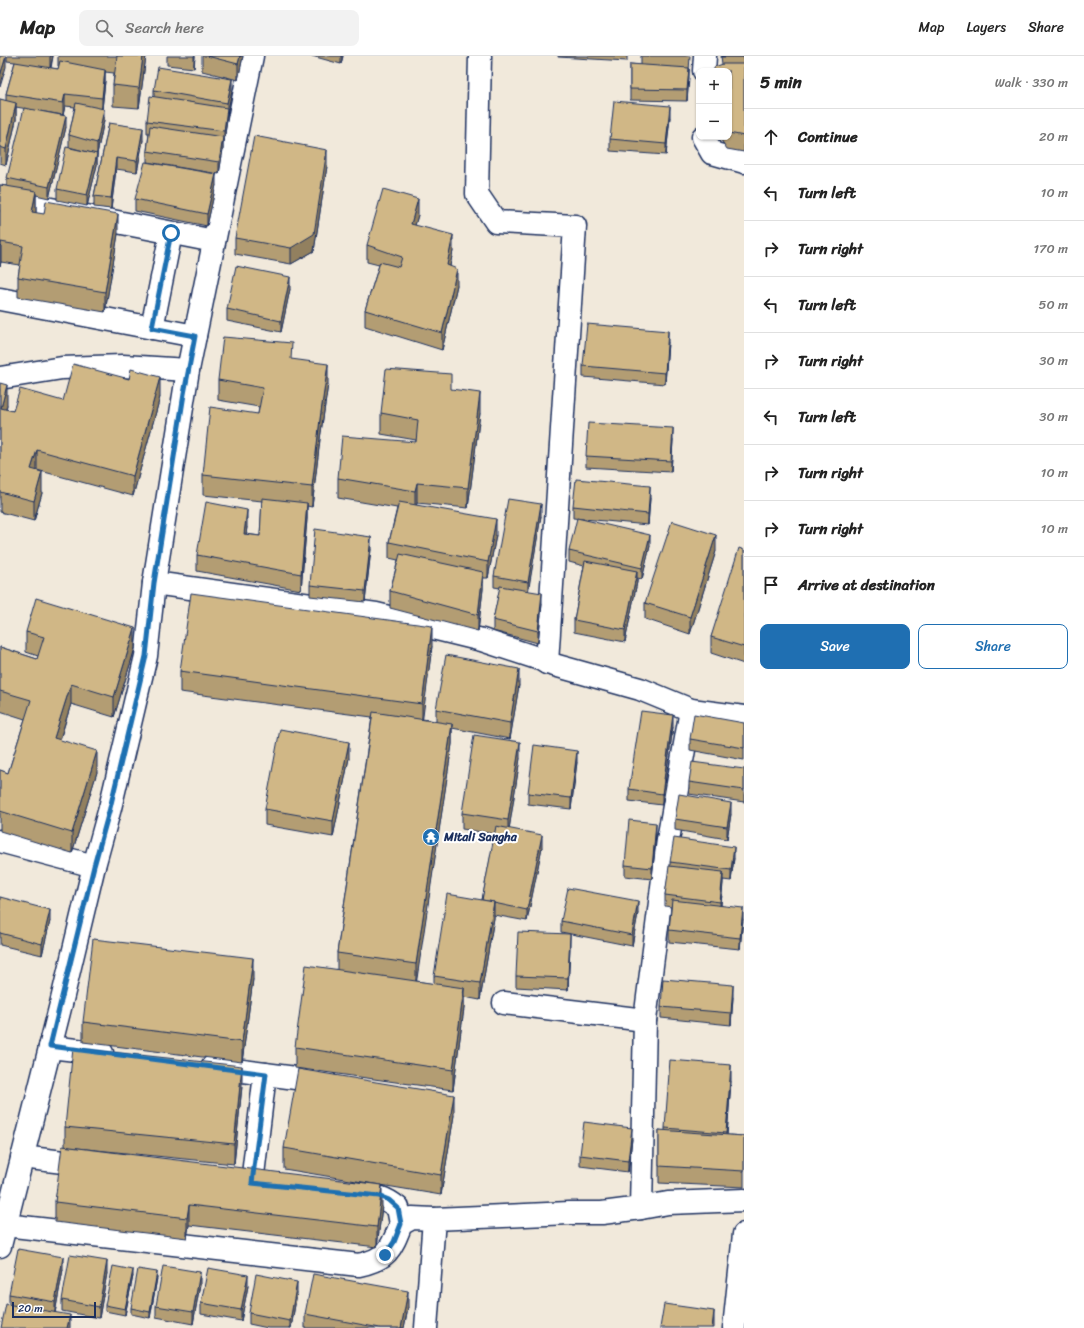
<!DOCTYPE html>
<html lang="en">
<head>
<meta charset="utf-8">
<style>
	body { margin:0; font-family:Sriracha,sans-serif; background:#f2f2f2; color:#222 }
	.controls { position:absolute; right:12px; top:12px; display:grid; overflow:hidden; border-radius:8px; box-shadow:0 1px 3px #0004 }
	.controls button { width:36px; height:36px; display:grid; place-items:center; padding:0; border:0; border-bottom:1px solid #e0e0e0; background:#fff; color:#222; font:20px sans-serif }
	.scale { position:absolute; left:12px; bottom:10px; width:84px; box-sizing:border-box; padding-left:4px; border:2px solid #1b2f5e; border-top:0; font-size:11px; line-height:14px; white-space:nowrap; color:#1b2f5e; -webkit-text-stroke:3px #fff; paint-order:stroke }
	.stop { position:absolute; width:12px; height:12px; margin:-9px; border:3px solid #1f6fb2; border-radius:50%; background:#fff }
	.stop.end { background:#1f6fb2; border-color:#fff; box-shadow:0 1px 4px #0008 }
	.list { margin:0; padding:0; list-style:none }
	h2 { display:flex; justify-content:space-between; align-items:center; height:52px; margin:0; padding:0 16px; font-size:17px }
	h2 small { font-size:13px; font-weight:400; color:#767676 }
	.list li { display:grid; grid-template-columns:26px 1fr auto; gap:12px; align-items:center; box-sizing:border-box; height:56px; padding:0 16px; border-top:1px solid #e0e0e0 }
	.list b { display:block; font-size:15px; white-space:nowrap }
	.list em { font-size:13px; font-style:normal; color:#767676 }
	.actions { display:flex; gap:8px; padding:12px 16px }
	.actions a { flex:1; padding:9px 0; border:1px solid #1f6fb2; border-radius:8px; text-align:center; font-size:14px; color:#1f6fb2 }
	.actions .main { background:#1f6fb2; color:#fff }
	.icon { flex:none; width:22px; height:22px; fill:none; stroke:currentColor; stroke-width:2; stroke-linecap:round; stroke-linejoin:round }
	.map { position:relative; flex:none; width:744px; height:1272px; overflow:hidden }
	header { display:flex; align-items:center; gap:24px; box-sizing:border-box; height:56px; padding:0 20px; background:#fff; border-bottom:1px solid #e0e0e0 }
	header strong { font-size:19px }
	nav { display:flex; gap:22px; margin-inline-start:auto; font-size:14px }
	.search { width:280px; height:36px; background:#f2f2f2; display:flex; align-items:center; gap:10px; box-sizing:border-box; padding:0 14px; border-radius:8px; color:#767676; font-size:15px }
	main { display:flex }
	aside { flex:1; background:#fff }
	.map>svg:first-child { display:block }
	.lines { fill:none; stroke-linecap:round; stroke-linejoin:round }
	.minor-casing { stroke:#1b2f5e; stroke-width:25 }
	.minor { stroke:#fff; stroke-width:22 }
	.wall { fill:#b39d73; stroke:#1b2f5e }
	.shaded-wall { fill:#92805e; stroke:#1b2f5e }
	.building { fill:#d0b786; stroke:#1b2f5e }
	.route { stroke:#1f6fb2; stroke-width:5 }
	.labels { text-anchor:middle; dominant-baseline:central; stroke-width:4; stroke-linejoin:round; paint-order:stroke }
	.poi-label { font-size:12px; font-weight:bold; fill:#1b2f5e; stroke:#fff; text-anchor:start }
</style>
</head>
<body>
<header>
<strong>Map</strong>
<div class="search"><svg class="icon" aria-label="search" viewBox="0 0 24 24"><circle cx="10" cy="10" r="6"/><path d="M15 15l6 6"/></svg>Search here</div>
<nav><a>Map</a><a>Layers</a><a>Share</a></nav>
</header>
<main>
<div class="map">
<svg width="744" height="1272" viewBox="0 0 744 1272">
	<rect width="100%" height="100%" fill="#f1e9db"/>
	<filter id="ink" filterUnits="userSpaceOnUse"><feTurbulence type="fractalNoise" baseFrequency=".025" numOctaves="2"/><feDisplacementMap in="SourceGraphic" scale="8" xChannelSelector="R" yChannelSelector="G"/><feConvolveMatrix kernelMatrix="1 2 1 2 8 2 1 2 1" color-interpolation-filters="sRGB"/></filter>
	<g filter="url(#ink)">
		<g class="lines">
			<defs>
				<g id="minor">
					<path d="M480,0L477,138L496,166L575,170L547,607"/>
					<path d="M704,15L705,0"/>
					<path d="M703,81L712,97L744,106"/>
					<path d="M0,143L214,185"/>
					<path d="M0,243L195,280"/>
					<path d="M152,272L171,177"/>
					<path d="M0,322L62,312L123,310L188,314"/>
					<path d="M154,527L376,558L482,584L540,603L547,607L640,633L691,654L744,661"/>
					<path d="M0,785L94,810"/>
					<path d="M504,947L645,964"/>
					<path d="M50,991L102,997"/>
					<path d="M212,1011L326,1026"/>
					<path d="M22,1101L88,1109"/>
					<path d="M252,1127L265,1018"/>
					<path d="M353,1137C373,1140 382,1139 398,1152L401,1168"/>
					<path d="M641,1152L645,964L668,784L691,654"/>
					<path d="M5,1169L359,1209C387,1203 391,1194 401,1168L412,1162L434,1163L569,1157H602L641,1152L668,1147L744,1144"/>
					<path d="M0,1190L61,948L94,810L110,752L146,600L154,527L188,314L252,0"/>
					<path d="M426,1272L434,1163"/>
					<path d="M734,1272L744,1178"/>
				</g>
			</defs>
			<use href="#minor" class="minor-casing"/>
			<use href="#minor" class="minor"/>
		</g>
		<g class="wall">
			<path d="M7,0H53L51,12L58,13L59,10H58V0H146L139,52L113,50V29L114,17L105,16V25L102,53L104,64L97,98V109L87,150L57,144V133L95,98L69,91V79L75,51L65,50L63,59L16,51V64L6,109L0,107V43L6,45V38L15,6L7,5Z"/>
			<path d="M167,0H195L194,12L167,9Z"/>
			<path d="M202,0H243L238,24L202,15Z"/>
			<path d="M312,0H343L341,8Z"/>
			<path d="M558,0H627V5L558,1Z"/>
			<path d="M641,0H690L687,45L630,44V8L641,9Z"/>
			<path d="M721,0H744V96L727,93L719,81H729V15L722,8Z"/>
			<path d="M154,34L232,35L227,58V63L224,86H223V93L219,118L147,106V95L149,77H147V65L154,40Z"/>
			<path d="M670,61L666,99L610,95V83Z"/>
			<path d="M109,67L143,84L137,116L116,113L111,153L94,151V140Z"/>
			<path d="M66,71L49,142L36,139V157L118,178L105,256L18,241V221L20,209L1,206L0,210V129L7,130V122Z"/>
			<path d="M327,110L314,195L291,208L235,198V182Z"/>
			<path d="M216,129L207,170L135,155V143Z"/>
			<path d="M418,159L415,169L453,195L450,210L457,229L442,294L365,270V254L379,209L367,206V189Z"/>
			<path d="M290,233L281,276L227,265V253Z"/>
			<path d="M668,286L665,328L583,321V310Z"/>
			<path d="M292,304L328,328L320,383L312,451L307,450V463L301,534L197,515V499L247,471L246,478L260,480L262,445L203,439V419L258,358L259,351L218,344V324Z"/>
			<path d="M0,327L7,349L6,353L13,355L63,345L160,341L133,440L37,414L42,437L34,465L0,456Z"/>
			<path d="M451,333L480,357L468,452L417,447L416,449L496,479L488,522H483V533L478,575L390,552V535L398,504L389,502V486L397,452L338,442V422L416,386V384L381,378V357Z"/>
			<path d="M673,384L671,416L586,411V400Z"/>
			<path d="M650,442L648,469L573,462V450Z"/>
			<path d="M541,460L528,534L542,548L538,587L493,575V564L500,532L494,531V520Z"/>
			<path d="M650,490L642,523L637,522V526L625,586L574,576V564L584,510L569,506V495Z"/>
			<path d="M371,493L365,546L310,540V529Z"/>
			<path d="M744,494V608L711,597V581Z"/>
			<path d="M716,495L690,578L645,563V547Z"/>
			<path d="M26,576L135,592L114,661L71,648L60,684L97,716L72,797L0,775V714L8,717L25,663L0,655V591L37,603L38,600L26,596Z"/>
			<path d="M432,590L422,663L436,665V653L519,629L510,683L452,672V688L416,925L434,928V920L482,844L495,778L462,773V757L520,702L509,773L542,791L527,865L494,859V862L480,944L464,941V952L453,1034L295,1012V991L337,914V897L372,661L180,636V615Z"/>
			<path d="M744,667V704L690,694V683Z"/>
			<path d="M673,671L662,749L629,745V733Z"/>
			<path d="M349,702L333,781L265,769V753Z"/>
			<path d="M577,706L571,753L528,748V737Z"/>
			<path d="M744,713V746L689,738V726Z"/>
			<path d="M731,758L727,783L675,774V763Z"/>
			<path d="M656,778L652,823L625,820V809Z"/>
			<path d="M734,802L731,825L723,824L721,849L743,863L740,893L669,886V874L671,851L665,850V839L670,810V806Z"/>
			<path d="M0,841L50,865L42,899L0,889Z"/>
			<path d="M638,857L632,890L561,876V865Z"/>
			<path d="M570,890L568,934L516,931V920Z"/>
			<path d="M253,923L242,1006L83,986V966Z"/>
			<path d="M733,941L731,969L661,962V951Z"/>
			<path d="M731,1025L727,1079L744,1080V1131L659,1127V1074L665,1075V1072Z"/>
			<path d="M242,1030L234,1108L67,1091L382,1150L377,1191L189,1169L187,1182L55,1166V1146L65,1091V1071Z"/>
			<path d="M454,1059L441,1139L284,1113V1092Z"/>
			<path d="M632,1083L628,1116L580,1110V1099Z"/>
			<path d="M63,1213L55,1257L70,1271L9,1249V1238Z"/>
			<path d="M107,1217L99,1262L62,1255V1244Z"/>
			<path d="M133,1220L125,1259L105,1255V1249Z"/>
			<path d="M157,1222L150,1262L131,1258V1252Z"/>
			<path d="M200,1228L193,1268L156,1261V1250Z"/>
			<path d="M248,1230L241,1265L201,1258V1247Z"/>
			<path d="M297,1237L291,1272H268L249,1268V1257Z"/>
			<path d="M408,1251L404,1272H305V1258Z"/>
		</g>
		<g class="shaded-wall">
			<path d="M6,0V11L0,31V20Z"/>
			<path d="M51,0H53L50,13V1Z"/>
			<path d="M143,0H146L139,52V32Z"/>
			<path d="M194,0H195L194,12Z"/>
			<path d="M240,0H243L238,24V8Z"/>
			<path d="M341,0H343L341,8Z"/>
			<path d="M689,12V23L687,45V34Z"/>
			<path d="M105,14V25L102,53V42Z"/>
			<path d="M232,23V35L227,58V47Z"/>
			<path d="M65,38V50L63,59V47Z"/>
			<path d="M16,47V64L6,109V93Z"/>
			<path d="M670,50V61L666,99V88Z"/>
			<path d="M227,52V63L224,86V75Z"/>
			<path d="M104,53V64L97,98V87Z"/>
			<path d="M66,60V71L49,142V131Z"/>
			<path d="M143,72V84L137,116V105Z"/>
			<path d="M223,81V93L219,118V106Z"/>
			<path d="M327,94V110L314,195L291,208V192Z"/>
			<path d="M97,98V109L87,150V139Z"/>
			<path d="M116,102V113L111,153V142Z"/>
			<path d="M216,118V129L207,170V158Z"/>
			<path d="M36,135V156L32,176V156Z"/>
			<path d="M418,143V159L411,184V168Z"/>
			<path d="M118,158V178L105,256V236Z"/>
			<path d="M453,179V195L447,225V209Z"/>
			<path d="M1,186V206L0,210V190Z"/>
			<path d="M457,213V229L442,294V277Z"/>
			<path d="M290,221V233L281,276V265Z"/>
			<path d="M668,275V286L665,328V317Z"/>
			<path d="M328,308V328L320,383L312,451V431L320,363Z"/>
			<path d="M160,321V341L133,440V420Z"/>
			<path d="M7,329V349L1,372V352Z"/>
			<path d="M480,337V357L468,452V432Z"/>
			<path d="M673,372V384L671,416V405Z"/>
			<path d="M37,394V414L31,434V413Z"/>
			<path d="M42,416V437L34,465V445Z"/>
			<path d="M417,427V447L415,456V435Z"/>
			<path d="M650,430V442L648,469V458Z"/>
			<path d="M307,447V463L301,534V518Z"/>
			<path d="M541,448V460L528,537V526Z"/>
			<path d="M247,454V471L244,494V478Z"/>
			<path d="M496,463V479L488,522V506Z"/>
			<path d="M650,479V490L642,523V512Z"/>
			<path d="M716,479V495L690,578V561Z"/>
			<path d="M371,481V493L365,546V535Z"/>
			<path d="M637,515V526L625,586V574Z"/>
			<path d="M483,516V533L478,575V559Z"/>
			<path d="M542,537V548L538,587V575Z"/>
			<path d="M432,570V590L422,668V648Z"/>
			<path d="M135,572V592L114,661V641Z"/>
			<path d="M519,613V629L510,683V667Z"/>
			<path d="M71,628V648L54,702V682Z"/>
			<path d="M673,659V671L662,749V738Z"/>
			<path d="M452,668V688L416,929V908Z"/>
			<path d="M349,686V702L333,781V765Z"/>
			<path d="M520,686V702L508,780V764Z"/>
			<path d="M97,695V716L72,797V777Z"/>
			<path d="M577,695V706L571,753V742Z"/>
			<path d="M731,747V758L727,783V771Z"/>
			<path d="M656,767V778L652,823V812Z"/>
			<path d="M542,779V791L527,865V854Z"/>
			<path d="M734,791V802L731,825V814Z"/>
			<path d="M723,816V828L720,857V846Z"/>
			<path d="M638,845V857L632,890V879Z"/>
			<path d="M494,846V862L480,944V927Z"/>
			<path d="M743,852V863L740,893V882Z"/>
			<path d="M50,854V865L42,899V888Z"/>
			<path d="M570,878V890L568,934V922Z"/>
			<path d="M253,902V923L242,1006V986Z"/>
			<path d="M733,929V941L731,969V957Z"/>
			<path d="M464,932V952L453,1034V1014Z"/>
			<path d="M731,1009V1025L726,1093V1077Z"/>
			<path d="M242,1010V1030L234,1108V1088Z"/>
			<path d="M454,1039V1059L441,1139V1119Z"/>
			<path d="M632,1072V1083L628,1116V1105Z"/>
			<path d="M382,1129V1150L377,1191V1171Z"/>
			<path d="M189,1149V1169L187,1182V1162Z"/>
			<path d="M63,1201V1213L55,1257V1246Z"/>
			<path d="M107,1205V1217L99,1262V1251Z"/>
			<path d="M133,1214V1220L125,1259V1253Z"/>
			<path d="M157,1216V1222L150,1262V1256Z"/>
			<path d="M200,1216V1228L193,1268V1256Z"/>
			<path d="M248,1219V1230L241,1265V1254Z"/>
			<path d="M297,1226V1237L291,1272H290V1265Z"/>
			<path d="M408,1235V1251L404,1272H401Z"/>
			<path d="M714,1255V1272H712Z"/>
			<path d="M70,1259V1272H67Z"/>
		</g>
		<g class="building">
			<path d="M0,0H6L0,20Z"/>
			<path d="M117,0H143L139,32L113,29Z"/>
			<path d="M207,0H240L238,8Z"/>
			<rect x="722" y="0" width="22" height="1"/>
			<path d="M60,5L105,14L102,42L65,38L63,47L6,38L15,6L58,13Z"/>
			<path d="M630,8L689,12L687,34L630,33Z"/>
			<path d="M723,8H744V80L729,77V15H714V11Z"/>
			<path d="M158,11L232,23L227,47L154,34Z"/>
			<path d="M150,40L227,52L224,75L147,65Z"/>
			<path d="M0,43L16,47L6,93L0,91Z"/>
			<path d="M614,45L670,50L666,88L610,83Z"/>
			<path d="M76,47L104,53L97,87L69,79Z"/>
			<path d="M24,52L66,60L49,131L7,122Z"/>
			<path d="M109,67L143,72L137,105L116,102L111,142L94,140Z"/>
			<path d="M150,70L223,81L219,106L147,95Z"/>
			<path d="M254,80L327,94L314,178L291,192L235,182Z"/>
			<path d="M66,91L97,98L87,139L57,133Z"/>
			<path d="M145,106L216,118L207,158L135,143Z"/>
			<path d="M0,129L36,135L32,156L44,158L46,145L118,158L105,236L18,221L23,190L1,186L0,190Z"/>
			<path d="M383,133L418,143L411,168L453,179L447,209L457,213L442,277L365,254L380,206L399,211L402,201L367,189Z"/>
			<path d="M236,210L290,221L281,265L227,253Z"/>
			<path d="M587,268L668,275L665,317L583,310Z"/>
			<path d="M223,281L292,287L291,303L328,308L320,363L312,431L203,419L210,351L258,358L263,332L218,324Z"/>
			<path d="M73,308L129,323L131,313L160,321L133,420L37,394L31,413L42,416L34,445L0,436V423L1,420H0V327L7,329L1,352L13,355L20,333L63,345Z"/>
			<path d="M386,313L451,318V333L480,337L468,432L417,427L415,435L338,422L342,380L416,386L418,364L381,357Z"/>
			<path d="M588,367L673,372L671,405L586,400Z"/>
			<path d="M576,423L650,430L648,458L573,450Z"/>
			<path d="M262,442L307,447L301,518L197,499L206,446L247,454L244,478L260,480Z"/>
			<path d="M508,443L541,448L528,526L494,520Z"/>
			<path d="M399,446L496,463L488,506L389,486Z"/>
			<path d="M577,462L650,479L642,512L569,495Z"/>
			<path d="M672,465L716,479L690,561L645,547Z"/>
			<path d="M315,473L371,481L365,535L310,529Z"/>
			<path d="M739,492L744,494V591L711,581Z"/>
			<path d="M400,498L483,516L478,559L390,535Z"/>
			<path d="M585,505L637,515L625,574L574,564Z"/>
			<path d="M500,530L542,537L538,575L493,564Z"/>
			<path d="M191,537L432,570L422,648L180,615Z"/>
			<path d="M36,542L135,572L114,641L71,628L54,682L97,695L72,777L0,755V714L8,717L31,644L0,635V591L37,603L44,581L26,576Z"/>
			<path d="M446,599L519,613L510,667L436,653Z"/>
			<path d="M641,655L673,659L662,738L629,733Z"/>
			<path d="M373,656L452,668L416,908L337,897Z"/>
			<path d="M694,658L744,667V692L690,683Z"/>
			<path d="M280,673L349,686L333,765L265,753Z"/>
			<path d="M474,679L520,686L508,764L462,757Z"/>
			<path d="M534,689L577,695L571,742L528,737Z"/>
			<path d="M692,706L744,713V734L689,726Z"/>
			<path d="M679,738L731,747L727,771L675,763Z"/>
			<path d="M629,764L656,767L652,812L625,809Z"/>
			<path d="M496,770L542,779L527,854L494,847V846L482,844Z"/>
			<path d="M674,782L734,791L731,814L670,806Z"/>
			<path d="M669,810L723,816L720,846L665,839Z"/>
			<path d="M568,832L638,845L632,879L561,865Z"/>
			<path d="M447,838L494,846L480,927L434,920Z"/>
			<path d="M0,841L50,854L42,888L0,877Z"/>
			<path d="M672,844L743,852L740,882L669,874Z"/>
			<path d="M518,876L570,878L568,922L516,920Z"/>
			<path d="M93,883L253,902L242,986L83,966Z"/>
			<path d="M306,909L464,932L453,1014L295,991Z"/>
			<path d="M663,923L733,929L731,957L661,951Z"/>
			<path d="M73,992L242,1010L234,1088L65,1071Z"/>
			<path d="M670,1004L731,1009L726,1077L665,1072Z"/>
			<path d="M298,1013L454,1039L441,1119L284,1092Z"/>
			<path d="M584,1066L632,1072L628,1105L580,1099Z"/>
			<path d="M659,1074L744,1080V1115L659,1110Z"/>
			<path d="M62,1090L382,1129L377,1171L189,1149L187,1162L55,1146Z"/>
			<path d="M18,1193L63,1201L55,1246L9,1238Z"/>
			<path d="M70,1199L107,1205L99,1251L62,1244Z"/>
			<path d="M113,1210L133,1214L125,1253L105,1249Z"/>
			<path d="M163,1210L200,1216L193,1256L156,1250Z"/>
			<path d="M208,1212L248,1219L241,1254L201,1247Z"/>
			<path d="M138,1213L157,1216L150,1256L131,1252Z"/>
			<path d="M256,1218L297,1226L290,1265L249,1257Z"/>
			<path d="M313,1218L408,1235L401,1272H380L305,1258Z"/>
			<path d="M6,1248L70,1259L67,1272H1Z"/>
			<path d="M664,1248L714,1255L712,1272H660Z"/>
		</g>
	</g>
	<g class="lines" filter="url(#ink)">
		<path class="route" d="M171,177L152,272L195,280L184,338L154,527L146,600L110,752L94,810L50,990L266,1018L252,1127L379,1140L389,1144L398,1152L401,1168L394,1186L385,1199"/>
	</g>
	<defs>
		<symbol id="temple-disc" viewBox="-11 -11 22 22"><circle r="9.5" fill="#1f6fb2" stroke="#fff"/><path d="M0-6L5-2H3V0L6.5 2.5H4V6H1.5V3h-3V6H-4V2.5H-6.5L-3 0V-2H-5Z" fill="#fff"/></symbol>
	</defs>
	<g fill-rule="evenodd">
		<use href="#temple-disc" x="421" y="771" width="20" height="20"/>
	</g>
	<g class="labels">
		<g class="poi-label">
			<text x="444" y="781">Mitali Sangha</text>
		</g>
	</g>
</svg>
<div class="controls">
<button>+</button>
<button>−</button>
</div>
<div class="scale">20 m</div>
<div class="stop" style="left:171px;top:177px"></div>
<div class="stop end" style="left:385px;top:1199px"></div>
</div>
<aside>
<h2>5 min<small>Walk · 330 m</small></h2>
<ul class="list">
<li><svg class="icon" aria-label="ahead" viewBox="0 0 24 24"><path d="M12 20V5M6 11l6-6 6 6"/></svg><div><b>Continue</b></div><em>20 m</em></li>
<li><svg class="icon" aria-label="left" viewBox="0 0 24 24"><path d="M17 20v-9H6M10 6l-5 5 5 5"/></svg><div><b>Turn left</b></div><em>10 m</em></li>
<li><svg class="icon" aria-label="right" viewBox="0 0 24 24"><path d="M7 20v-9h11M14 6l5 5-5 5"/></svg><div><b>Turn right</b></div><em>170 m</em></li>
<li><svg class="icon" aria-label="left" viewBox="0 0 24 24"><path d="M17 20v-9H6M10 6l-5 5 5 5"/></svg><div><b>Turn left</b></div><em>50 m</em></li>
<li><svg class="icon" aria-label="right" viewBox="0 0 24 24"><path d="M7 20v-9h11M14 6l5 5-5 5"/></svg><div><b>Turn right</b></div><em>30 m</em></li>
<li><svg class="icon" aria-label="left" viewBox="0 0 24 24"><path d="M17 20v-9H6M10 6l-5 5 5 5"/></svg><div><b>Turn left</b></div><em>30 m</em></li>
<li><svg class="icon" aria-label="right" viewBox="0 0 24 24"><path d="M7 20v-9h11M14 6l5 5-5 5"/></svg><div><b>Turn right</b></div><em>10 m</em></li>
<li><svg class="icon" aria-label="right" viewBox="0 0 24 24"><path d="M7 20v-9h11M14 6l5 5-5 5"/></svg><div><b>Turn right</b></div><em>10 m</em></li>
<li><svg class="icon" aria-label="arrive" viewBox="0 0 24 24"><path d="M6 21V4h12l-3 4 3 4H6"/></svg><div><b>Arrive at destination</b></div></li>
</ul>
<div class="actions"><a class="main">Save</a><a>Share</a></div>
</aside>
</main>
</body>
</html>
